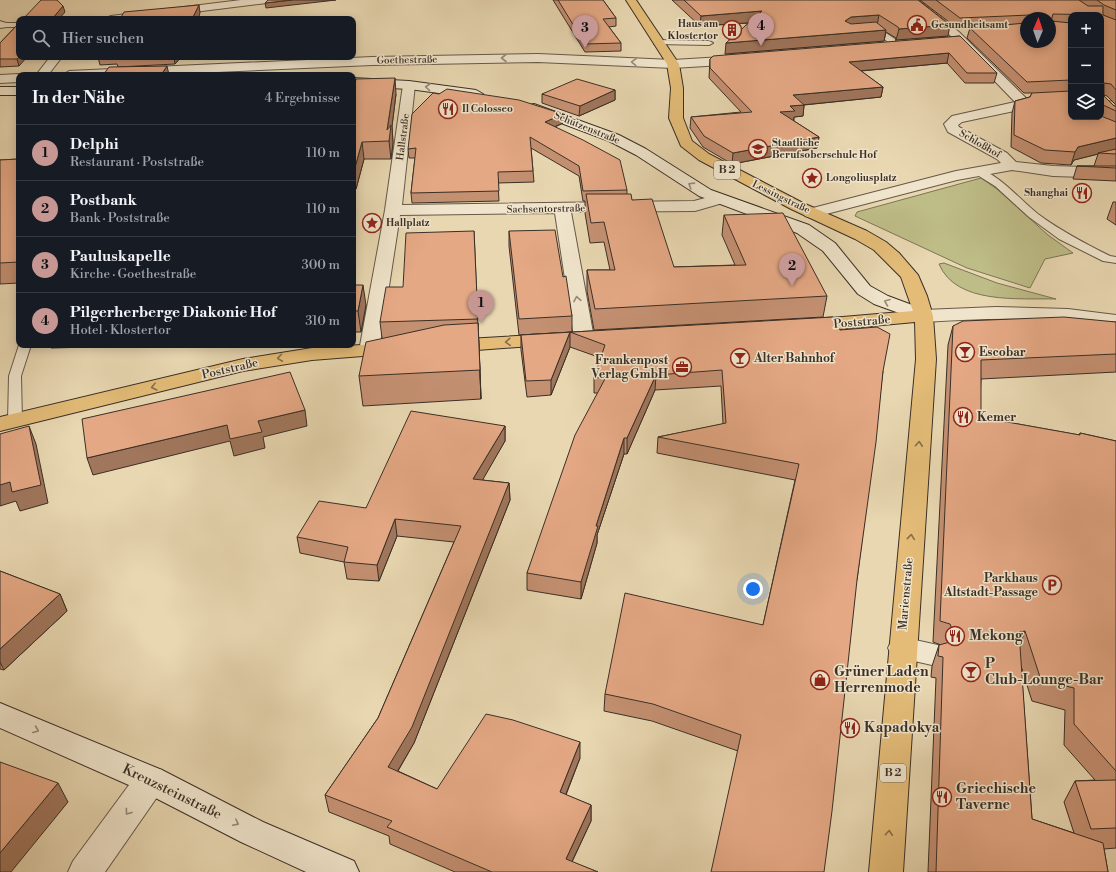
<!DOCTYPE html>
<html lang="de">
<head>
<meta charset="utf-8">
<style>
	body { margin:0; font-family:"Libre Bodoni",serif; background:#242831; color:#f1f3f6 }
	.controls { position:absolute; right:12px; top:12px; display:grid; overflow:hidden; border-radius:8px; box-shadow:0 2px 10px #0003 }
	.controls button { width:36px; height:36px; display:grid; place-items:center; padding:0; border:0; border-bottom:1px solid #363941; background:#171b24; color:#f1f3f6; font:20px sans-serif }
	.compass { position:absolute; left:1020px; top:12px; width:36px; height:36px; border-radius:50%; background:#171b24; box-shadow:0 2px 10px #0003; rotate:2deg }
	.you { position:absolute; left:753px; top:589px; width:14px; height:14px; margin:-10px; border:3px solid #fff; border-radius:50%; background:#1a73e8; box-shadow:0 0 0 6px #1a73e833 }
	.badge { display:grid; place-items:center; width:26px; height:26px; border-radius:50%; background:#c59692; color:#111; font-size:13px; font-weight:700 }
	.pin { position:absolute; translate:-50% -33px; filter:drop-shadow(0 1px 2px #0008) }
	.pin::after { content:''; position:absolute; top:21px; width:14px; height:12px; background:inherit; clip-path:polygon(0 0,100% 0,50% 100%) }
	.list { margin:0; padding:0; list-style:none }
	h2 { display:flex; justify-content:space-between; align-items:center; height:52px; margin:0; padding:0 16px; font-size:17px }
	h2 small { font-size:13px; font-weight:400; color:#9ea1a6 }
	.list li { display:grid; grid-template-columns:26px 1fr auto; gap:12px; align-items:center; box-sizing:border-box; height:56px; padding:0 16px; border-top:1px solid #363941 }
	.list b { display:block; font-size:15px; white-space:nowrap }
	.list p { margin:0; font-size:13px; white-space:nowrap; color:#9ea1a6 }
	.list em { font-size:13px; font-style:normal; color:#9ea1a6 }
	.icon { flex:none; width:22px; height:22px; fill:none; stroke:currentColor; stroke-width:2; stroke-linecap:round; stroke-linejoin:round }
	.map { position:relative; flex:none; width:1116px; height:872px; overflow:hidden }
	.search { position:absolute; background:#171b24; box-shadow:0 2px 10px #0003; left:16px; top:16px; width:340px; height:44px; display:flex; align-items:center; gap:10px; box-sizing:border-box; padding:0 14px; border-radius:8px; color:#9ea1a6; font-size:15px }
	.panel { position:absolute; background:#171b24; box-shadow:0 2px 10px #0003; left:16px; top:72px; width:340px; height:276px; border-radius:8px }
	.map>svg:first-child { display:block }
	.green { fill:#bebc87; stroke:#7c7656 }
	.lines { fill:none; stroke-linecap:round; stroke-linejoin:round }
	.lane-casing { stroke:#665949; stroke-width:2 }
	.street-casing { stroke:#665949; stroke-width:2 }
	.secondary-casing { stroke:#3b2f26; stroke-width:2 }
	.primary-casing { stroke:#3b2f26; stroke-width:2 }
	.lane { fill:#f0e5cc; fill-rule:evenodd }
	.street { fill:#f0e5cc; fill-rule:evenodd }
	.secondary { fill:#f0e5cc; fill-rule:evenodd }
	.primary { fill:#e4bc78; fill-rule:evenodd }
	.wall { fill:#c49072; stroke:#3b2f26; fill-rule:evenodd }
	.shaded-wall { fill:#a0765c; stroke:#3b2f26 }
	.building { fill:#e4a884; stroke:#3b2f26 }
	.oneway { stroke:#968a79 }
	.oneway2 { stroke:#876e4b }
	.labels { text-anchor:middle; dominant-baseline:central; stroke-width:3; stroke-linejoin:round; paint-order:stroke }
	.far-poi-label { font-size:10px; font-weight:bold; fill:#3b2f26; stroke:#f0e5cc; text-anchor:start }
	.far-street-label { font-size:10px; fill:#3b2f26; stroke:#f0e5cc }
	.shield { fill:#f0e5cc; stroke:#716658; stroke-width:1 }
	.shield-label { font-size:11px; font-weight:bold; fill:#3b2f26 }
	.street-label { font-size:12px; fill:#3b2f26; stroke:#f0e5cc }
	.poi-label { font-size:12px; font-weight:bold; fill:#3b2f26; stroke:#f0e5cc; text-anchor:start }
	.near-poi-label { font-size:14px; font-weight:bold; fill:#3b2f26; stroke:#f0e5cc; text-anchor:start }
	.near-street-label { font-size:14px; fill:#3b2f26; stroke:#f0e5cc }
</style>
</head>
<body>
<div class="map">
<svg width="1116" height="872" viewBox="0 0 1116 872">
	<rect width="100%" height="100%" fill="#e8d7b1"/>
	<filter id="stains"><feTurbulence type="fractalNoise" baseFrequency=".005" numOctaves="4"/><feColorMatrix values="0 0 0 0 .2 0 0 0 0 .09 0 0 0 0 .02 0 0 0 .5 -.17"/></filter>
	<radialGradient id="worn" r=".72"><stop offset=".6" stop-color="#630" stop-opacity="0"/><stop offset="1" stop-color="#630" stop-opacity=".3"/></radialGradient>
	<g class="green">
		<path d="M981,178L997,189L1048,235L1073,253L1045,259L1030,288L967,268L855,216L857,212Z"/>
		<path d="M944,263L997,283L1056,299C1019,298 956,305 939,264Z"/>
	</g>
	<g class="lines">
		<defs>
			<g id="lane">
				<path d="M0,21L5,23H19V27H0Z"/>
				<path d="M877,27L895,39V43H889L875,31L868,32L864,30Z"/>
				<path d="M654,40L709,41L713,43L709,45L657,44H654Z"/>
				<path d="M977,168C999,174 1020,200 1038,214C1061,231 1084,243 1110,256L1116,257V263L1103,261L1059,239L1029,217L995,186L974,173L972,171Z"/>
				<path d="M19,345H31L21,376L22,421L20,424H10L8,421L9,376Z"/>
			</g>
			<g id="street">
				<path d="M241,0H272L267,3L138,19H105L111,16Z"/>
				<path d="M906,0H918L959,32L1029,101L1026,107L1019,110L962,122L958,125L959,127L1007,153L1016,162L1053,166L1116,168V178L1053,176L1012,170L957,180L811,218L805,216L803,213L805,210L956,171L1001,163L997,159L948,132L944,124L952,116L1015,102L951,36Z"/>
				<path d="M0,22L7,23L9,25L7,27L0,28Z"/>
				<path d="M538,54L673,60L739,56L745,60L739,64L673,68L538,62L372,65L150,75H63L69,71L372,57Z"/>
				<path d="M50,57H62L48,75H36Z"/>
				<path d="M19,74L22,75H19V82L0,83V75Z"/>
				<path d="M409,81L415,85L402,205L694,201L720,194L726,196L728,199L726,202L695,211L571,212L594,338L591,342L584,344L577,342L574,338L555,213L400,215L379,351L376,355L369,357L362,355L359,351L385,210L403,85Z"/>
				<path d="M1116,92V100L1101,101V93Z"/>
				<path d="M996,307L1068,309L1116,315V327C1052,316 989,318 924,322L917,320L915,316L917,312L924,310Z"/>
				<path d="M902,637L942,646L946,654L942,662L932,665L892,656L888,648L892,640Z"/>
				<path d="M151,767L162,770L167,780L162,790L105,872H68L73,861L140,770Z"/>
			</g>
			<g id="secondary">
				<path d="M353,78L409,81L476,90L483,94L476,98L409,89L353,86Z"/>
				<rect x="0" y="87" width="19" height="8"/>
				<path d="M534,104L619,135L646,149L711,190L809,225L835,243L870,286L888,296L931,312L933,316L931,320L924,322L874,304L858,294L823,251L797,233L699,196L636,155L609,141L529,111L527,108L529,105Z"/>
				<path d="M0,703L162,770L263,822L354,861L359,872H306L241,842L140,790L0,728Z"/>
			</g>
			<g id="primary">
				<path d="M626,0H636L679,64L683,88V118L692,141L709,154L803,203L867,231L886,242L899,253L918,275L927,296L933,316L936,359L903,872H869L916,359L915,322L807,332L800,330L797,326L800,322L807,320L913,311L901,277L874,250L855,239L791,209L699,160L681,146L669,118L671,88L667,64Z"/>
				<path d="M551,334L558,336L561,340L558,344L450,352L443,350L440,346L443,342L450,340Z"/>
				<path d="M394,343L401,345L404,349L401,353L312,360L243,371L0,431V417L243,359L312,348Z"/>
			</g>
		</defs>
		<use href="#lane" class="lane-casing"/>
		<use href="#street" class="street-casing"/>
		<use href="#secondary" class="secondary-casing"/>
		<use href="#primary" class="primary-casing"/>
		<use href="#lane" class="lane"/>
		<use href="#street" class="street"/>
		<use href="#secondary" class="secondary"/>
		<use href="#primary" class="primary"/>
	</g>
	<g class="wall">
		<path d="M553,0H603L616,18V26L609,27L621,43V51L585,52Z"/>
		<path d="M672,0H918L948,36L896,40V38L886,32L884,41L725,54L749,23L700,26Z"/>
		<path d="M920,0H1116V105L1107,96L1104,95V96L1114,106H1116V181L1073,179L1077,166H1094L1098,154L1074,160L1071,165L1041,163L1011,147L1012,113L1015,101L1030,97L1032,93H1024L967,38L970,28H957ZM1071,15H1101V117H1071ZM1026,18H1050L1026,42Z"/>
		<path d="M19,23V66L0,67V43Z"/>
		<path d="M960,36L997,73L994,83H965L947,63L861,71L883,87L881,97L804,105L803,116L794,117V121L819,137L817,148L732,164L703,147L690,128L691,117L741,112L709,78L710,59Z"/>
		<path d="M98,57H181L175,64L118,67L117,64L100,65Z"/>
		<path d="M615,90V100L579,116L542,103V94Z"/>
		<path d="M353,93L396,94L392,126L393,143L391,159H364L356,189L353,190Z"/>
		<path d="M563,123L555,127L627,190V194L632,200L674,267L735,265L722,235L724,215L827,296L823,317L594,330L587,291V270H610L604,242L590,243L585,213V201H583L579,176L531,148L533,171L534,182L498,183L499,201L412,203L411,193L415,158H409L408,149Z"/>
		<path d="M19,159V283L0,284V160Z"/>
		<path d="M1113,202H1116V225L1107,219Z"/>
		<path d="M474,231L481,399L363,406L359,376L382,338L380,322L403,287Z"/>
		<path d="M509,231L563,277L572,316V332L519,335L509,246Z"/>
		<path d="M353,285L366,305L361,332H353Z"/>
		<path d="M833,317L840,330L883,371L857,580L738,751L652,721L604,711L605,694L763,625L795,480L657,453L658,437L723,424L721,386L655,390L627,454H624L597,535V543L581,599L527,590V573L598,393H594V378L601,358L570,347L551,395L527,397L521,350V335Z"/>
		<path d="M1116,322V372L981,379L979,417L1079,435L1080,433L1116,441V848L1104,849L1108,872H928L936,678L931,677L932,666L939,645H941L933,642L948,345L953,326ZM1021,666L1032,701L1065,710L1064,745L1095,780L1075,781L1064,802L1074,833L1032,819Z"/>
		<path d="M50,345H171L51,348Z"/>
		<path d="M505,426V441L482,480L509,483L510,500L414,743L398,771L437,789L580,758L566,795L591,805V821L572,862L598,872H455L390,844L389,836L329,812L325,795L378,718L454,542L397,536L379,581L347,579L344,562L300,553L297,537L366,508Z"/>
		<path d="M0,571L60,594L67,611L4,670L0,669Z"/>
	</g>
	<g class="shaded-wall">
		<path d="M292,0H336L266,8L265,3Z"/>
		<path d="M199,5L200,13L198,19H192Z"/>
		<path d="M63,6L65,12L59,19H52Z"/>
		<path d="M762,11L761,22L700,26L701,16Z"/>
		<path d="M879,15L877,26L844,32L845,21L851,17Z"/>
		<path d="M950,25L948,36L896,40L899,29Z"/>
		<path d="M886,30L884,41L725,54L726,43Z"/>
		<path d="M949,53L947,63L847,72L849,62Z"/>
		<path d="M19,57H27L19,66L17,59Z"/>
		<path d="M174,57H181L175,64Z"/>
		<path d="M167,66L169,75H161Z"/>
		<path d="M395,78L396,94L392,126L393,143L391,159L389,141L387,130Z"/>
		<path d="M883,87L881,97L792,106L793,95Z"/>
		<path d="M615,90V100L579,116L580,106Z"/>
		<path d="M804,105L803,116L794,117L793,122L780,112L790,106Z"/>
		<path d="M563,114V123L545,131V122Z"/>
		<path d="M819,137L817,148L732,164L733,153Z"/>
		<path d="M1116,138V150L1098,153V154L1074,160L1071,165L1075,152L1078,147Z"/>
		<path d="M362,142L364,159L356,189L354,171Z"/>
		<path d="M363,285L366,305L361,332L358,311Z"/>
		<path d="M478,323L481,399L480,370Z"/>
		<path d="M570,332V347L551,395V380Z"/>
		<path d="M656,375L655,390L627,454V438Z"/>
		<path d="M305,410L307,426L263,437L265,448L234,456L230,441L93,475L87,458L227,425L258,421Z"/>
		<path d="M29,426L36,444L48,503L20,511L16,501L0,506V485Z"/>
		<path d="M505,426V441L474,495L473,479Z"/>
		<path d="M624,438V454L597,535V543L581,599V582L596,526Z"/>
		<path d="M509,483L510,500L414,743L390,784L388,767Z"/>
		<path d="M395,519L397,536L379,581L377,565Z"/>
		<path d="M60,594L67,611L4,670L0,662V649Z"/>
		<path d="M1025,631L1017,652L1019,632Z"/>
		<path d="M580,742V758L560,809V792Z"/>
		<path d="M58,783L68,802L11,872H0V853Z"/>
		<path d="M591,805V821L567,872L566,859Z"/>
	</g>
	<g class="building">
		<path d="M41,0H57L63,6L52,19H23Z"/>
		<path d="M268,0H292L265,3Z"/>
		<path d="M558,0H603L616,18L603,19L621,43L585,44Z"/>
		<path d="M684,0H918L950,25L899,29L898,27L879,15L851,17L845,21L851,24L876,22L886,30L726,43L762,11L701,16Z"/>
		<path d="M936,0H1079L1088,6H1103V15L1116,20V90L1111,84L1104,83V96L1114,106H1116V111L1101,104V15L1053,14L1051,21L1071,23V80L1027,82L970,28L1026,23V42H1050V18H1029L1030,15L960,18Z"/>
		<path d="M1097,0H1116V10L1104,5Z"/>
		<path d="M199,5L192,19H120L124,12Z"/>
		<path d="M19,23V57L17,59H0V43Z"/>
		<path d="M960,36L997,73H967L949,53L849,62L883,87L793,95L804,105L790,106L795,111L780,112L819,137L733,153L704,136L691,117L752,112L710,68V59L713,56Z"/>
		<path d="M117,57H141L116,58Z"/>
		<path d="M167,66L161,75H103L109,67Z"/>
		<path d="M395,78L387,130L391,125L389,141L362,142L354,171H353V93L356,79Z"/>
		<path d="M577,79L615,90L580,106L542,94Z"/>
		<path d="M447,89L519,100L563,114L545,122L583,140L620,160L627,190L583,191L579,166L530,137L533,171L498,172L499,191L411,193L416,148L408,149L412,114L433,93L439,94Z"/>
		<path d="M1071,91V117H1101V116L1116,122V138L1078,147L1075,152L1045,150L1014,135L1015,101L1030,97L1032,93Z"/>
		<path d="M1116,149V154L1098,153Z"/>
		<path d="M19,159V262L0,263V160Z"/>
		<path d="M1077,166H1116V168Z"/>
		<path d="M586,194H631L632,200L652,199L674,267L746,265L724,215L783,213L827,296L595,309L587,270H615L604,222L591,223Z"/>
		<path d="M555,230L563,277L566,276L572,316L519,319L509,231Z"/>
		<path d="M474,231L478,319L380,322L386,287H403L406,233Z"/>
		<path d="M353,285H363L358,311H353Z"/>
		<path d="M833,317L840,330L877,327L890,334L883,371L876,442L857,580L832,811L824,872H711L741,735L653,704L605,694L625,593L763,625L799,464L658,437L726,423L722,370L656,375L627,438H624L596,526H598L581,582L527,573L575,435L606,377L594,378L605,345L570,332L551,380L526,381L521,335Z"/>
		<path d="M1064,317L1116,322V354L981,360V411L979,417L1080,435V433L1116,441V771L1074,724V688L1041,680L1025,631L1019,632L1032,819L1103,843L1108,872H936L943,657L938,656L939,645L950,642L954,634L950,624L940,621L953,326L963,321Z"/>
		<path d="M478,323L480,370L359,376L366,342L444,325Z"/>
		<path d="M290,372L305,410L258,421L262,432L230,439L227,425L87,458L82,419Z"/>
		<path d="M411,411L505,426L473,479L509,483L412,727L388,767L437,789L486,714L513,720L580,742L560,792L591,805L566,859L598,872H492L387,827L392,821L325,795L378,718L461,526L395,519L377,565L344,562L348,547L297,537L319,501L366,508Z"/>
		<path d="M29,426L41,485L12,492L10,482L0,485V434Z"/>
		<path d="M0,571L60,594L0,649Z"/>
		<path d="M0,762L58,783L0,853Z"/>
		<path d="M1116,780V828L1091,829L1075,781Z"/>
	</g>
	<defs><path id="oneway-chevron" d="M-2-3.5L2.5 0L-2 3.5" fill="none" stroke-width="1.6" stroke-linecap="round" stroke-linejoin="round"/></defs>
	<g class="oneway">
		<use href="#oneway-chevron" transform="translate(504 58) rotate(180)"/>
		<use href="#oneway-chevron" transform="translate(634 62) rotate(-177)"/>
		<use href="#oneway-chevron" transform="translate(428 87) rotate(-174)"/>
		<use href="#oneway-chevron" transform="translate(691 185) rotate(-148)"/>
		<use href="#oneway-chevron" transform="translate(577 299) rotate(-100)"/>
		<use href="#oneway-chevron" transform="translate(887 302) rotate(-159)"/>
		<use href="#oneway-chevron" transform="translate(36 730) rotate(23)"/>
		<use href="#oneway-chevron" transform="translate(128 812) rotate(126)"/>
		<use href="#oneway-chevron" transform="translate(236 823) rotate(27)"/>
	</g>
	<g class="oneway2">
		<use href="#oneway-chevron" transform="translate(508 342) rotate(176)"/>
		<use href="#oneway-chevron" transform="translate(280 358) rotate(172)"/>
		<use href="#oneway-chevron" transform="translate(154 387) rotate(166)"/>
		<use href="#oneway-chevron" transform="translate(919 444) rotate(-86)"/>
		<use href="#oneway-chevron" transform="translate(911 537) rotate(-84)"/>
		<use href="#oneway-chevron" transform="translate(889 833) rotate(-86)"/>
	</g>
	<defs>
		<symbol id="civic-ring" viewBox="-11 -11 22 22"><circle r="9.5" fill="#f0e5cc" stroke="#8f2418" stroke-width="1.5"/><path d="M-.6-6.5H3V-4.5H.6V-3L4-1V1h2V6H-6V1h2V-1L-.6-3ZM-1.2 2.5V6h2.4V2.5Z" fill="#8f2418"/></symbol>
		<symbol id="building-ring" viewBox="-11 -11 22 22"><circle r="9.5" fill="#f0e5cc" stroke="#8f2418" stroke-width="1.5"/><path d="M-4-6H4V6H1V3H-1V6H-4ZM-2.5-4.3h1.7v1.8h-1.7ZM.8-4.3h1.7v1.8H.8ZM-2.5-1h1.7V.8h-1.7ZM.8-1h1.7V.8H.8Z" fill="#8f2418"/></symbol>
		<symbol id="restaurant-ring" viewBox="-11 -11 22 22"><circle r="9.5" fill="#f0e5cc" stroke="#8f2418" stroke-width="1.5"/><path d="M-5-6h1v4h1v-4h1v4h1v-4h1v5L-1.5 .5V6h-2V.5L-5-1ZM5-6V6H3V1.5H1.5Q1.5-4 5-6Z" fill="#8f2418"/></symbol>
		<symbol id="school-ring" viewBox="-11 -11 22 22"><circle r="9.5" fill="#f0e5cc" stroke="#8f2418" stroke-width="1.5"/><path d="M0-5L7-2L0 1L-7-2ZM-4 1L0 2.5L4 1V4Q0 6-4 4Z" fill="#8f2418"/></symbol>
		<symbol id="sight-ring" viewBox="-11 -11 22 22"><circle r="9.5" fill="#f0e5cc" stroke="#8f2418" stroke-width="1.5"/><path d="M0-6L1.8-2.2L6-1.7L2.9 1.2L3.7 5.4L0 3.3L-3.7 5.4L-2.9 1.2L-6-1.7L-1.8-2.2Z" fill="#8f2418"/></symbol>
		<symbol id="bar-ring" viewBox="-11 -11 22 22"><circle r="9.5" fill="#f0e5cc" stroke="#8f2418" stroke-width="1.5"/><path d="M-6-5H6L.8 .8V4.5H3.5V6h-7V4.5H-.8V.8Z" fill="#8f2418"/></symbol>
		<symbol id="office-ring" viewBox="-11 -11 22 22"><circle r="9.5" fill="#f0e5cc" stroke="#8f2418" stroke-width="1.5"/><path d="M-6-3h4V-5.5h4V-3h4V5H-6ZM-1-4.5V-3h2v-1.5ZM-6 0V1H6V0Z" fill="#8f2418"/></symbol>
		<symbol id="parking-ring" viewBox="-11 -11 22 22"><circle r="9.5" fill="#f0e5cc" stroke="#8f2418" stroke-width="1.5"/><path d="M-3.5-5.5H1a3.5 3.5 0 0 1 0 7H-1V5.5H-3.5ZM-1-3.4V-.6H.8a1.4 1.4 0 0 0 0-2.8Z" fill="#8f2418"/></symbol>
		<symbol id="shop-ring" viewBox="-11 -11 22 22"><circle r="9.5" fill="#f0e5cc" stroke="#8f2418" stroke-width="1.5"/><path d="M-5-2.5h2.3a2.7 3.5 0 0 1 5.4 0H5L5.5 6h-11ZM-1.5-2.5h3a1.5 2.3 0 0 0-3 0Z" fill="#8f2418"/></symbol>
	</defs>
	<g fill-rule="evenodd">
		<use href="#civic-ring" x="906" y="14" width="22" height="22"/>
		<use href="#building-ring" x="721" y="19" width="22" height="22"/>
		<use href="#restaurant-ring" x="437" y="98" width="22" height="22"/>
		<use href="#school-ring" x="747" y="138" width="22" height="22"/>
		<use href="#sight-ring" x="801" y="167" width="22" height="22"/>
		<use href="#restaurant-ring" x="1071" y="182" width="22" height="22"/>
		<use href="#sight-ring" x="361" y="212" width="22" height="22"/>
		<use href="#bar-ring" x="954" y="341" width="22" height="22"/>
		<use href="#bar-ring" x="729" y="347" width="22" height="22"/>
		<use href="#office-ring" x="671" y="356" width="22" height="22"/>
		<use href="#restaurant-ring" x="952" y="406" width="22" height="22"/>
		<use href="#parking-ring" x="1041" y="574" width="22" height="22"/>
		<use href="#restaurant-ring" x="944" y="625" width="22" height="22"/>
		<use href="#bar-ring" x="960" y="661" width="22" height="22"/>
		<use href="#shop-ring" x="809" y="669" width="22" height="22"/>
		<use href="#restaurant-ring" x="839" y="717" width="22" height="22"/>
		<use href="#restaurant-ring" x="931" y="786" width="22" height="22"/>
	</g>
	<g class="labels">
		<g class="far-poi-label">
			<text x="718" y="24" text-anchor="end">Haus am<tspan x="718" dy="12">Klostertor</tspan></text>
			<text x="931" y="25">Gesundheitsamt</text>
			<text x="462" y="109">Il Colosseo</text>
			<text x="772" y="143">Staatliche<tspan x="772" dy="12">Berufsoberschule Hof</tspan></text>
			<text x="826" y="178">Longoliusplatz</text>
			<text x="1068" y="193" text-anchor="end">Shanghai</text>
			<text x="386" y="223">Hallplatz</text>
		</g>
		<g class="far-street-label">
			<text transform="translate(407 60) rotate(-1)">Goethestraße</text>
			<text transform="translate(587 128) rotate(22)">Schützenstraße</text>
			<text transform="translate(403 137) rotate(-83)">Hallstraße</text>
			<text transform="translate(980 144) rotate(30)">Schloßhof</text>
			<text transform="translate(781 197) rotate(26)">Lessingstraße</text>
			<text transform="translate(546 209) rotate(-1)">Sachsentorstraße</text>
		</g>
		<g class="shield">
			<rect x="714" y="161" width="26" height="18" rx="3"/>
			<rect x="880" y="764" width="26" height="18" rx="3"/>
		</g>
		<g class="shield-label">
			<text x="727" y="170">B 2</text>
			<text x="893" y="773">B 2</text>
		</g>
		<g class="street-label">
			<text transform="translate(862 322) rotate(-5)">Poststraße</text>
			<text transform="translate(230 369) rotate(-13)">Poststraße</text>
			<text transform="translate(906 594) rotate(-85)">Marienstraße</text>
		</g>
		<g class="poi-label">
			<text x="979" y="352">Escobar</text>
			<text x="754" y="358">Alter Bahnhof</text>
			<text x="668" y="360" text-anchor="end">Frankenpost<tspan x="668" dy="14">Verlag GmbH</tspan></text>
			<text x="977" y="417">Kemer</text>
			<text x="1038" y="578" text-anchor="end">Parkhaus<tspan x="1038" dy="14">Altstadt-Passage</tspan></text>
		</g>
		<g class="near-poi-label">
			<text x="969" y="636">Mekong</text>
			<text x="985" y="664">P<tspan x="985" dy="16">Club-Lounge-Bar</tspan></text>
			<text x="834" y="672">Grüner Laden<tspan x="834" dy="16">Herrenmode</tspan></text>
			<text x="864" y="728">Kapadokya</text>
			<text x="956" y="789">Griechische<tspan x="956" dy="16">Taverne</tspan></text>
		</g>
		<g class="near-street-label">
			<text transform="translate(172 792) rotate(26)">Kreuzsteinstraße</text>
		</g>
	</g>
	<rect width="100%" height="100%" filter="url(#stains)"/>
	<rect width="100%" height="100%" fill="url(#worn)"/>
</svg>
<div class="controls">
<button>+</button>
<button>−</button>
<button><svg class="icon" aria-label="layers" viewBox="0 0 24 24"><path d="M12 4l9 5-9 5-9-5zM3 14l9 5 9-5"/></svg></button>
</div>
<svg class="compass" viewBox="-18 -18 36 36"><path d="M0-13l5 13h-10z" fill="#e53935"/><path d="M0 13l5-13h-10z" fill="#9ea1a6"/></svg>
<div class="you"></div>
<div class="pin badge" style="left:481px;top:323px">1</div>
<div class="pin badge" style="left:792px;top:286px">2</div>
<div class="pin badge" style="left:585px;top:48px">3</div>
<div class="pin badge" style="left:761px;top:46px">4</div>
<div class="search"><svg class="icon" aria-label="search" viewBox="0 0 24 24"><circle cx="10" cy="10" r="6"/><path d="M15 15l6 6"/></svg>Hier suchen</div>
<section class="panel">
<h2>In der Nähe<small>4 Ergebnisse</small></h2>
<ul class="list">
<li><span class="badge">1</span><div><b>Delphi</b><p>Restaurant · Poststraße</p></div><em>110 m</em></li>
<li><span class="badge">2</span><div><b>Postbank</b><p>Bank · Poststraße</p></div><em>110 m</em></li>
<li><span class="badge">3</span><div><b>Pauluskapelle</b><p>Kirche · Goethestraße</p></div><em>300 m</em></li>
<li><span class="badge">4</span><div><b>Pilgerherberge Diakonie Hof</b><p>Hotel · Klostertor</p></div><em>310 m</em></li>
</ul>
</section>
</div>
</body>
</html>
